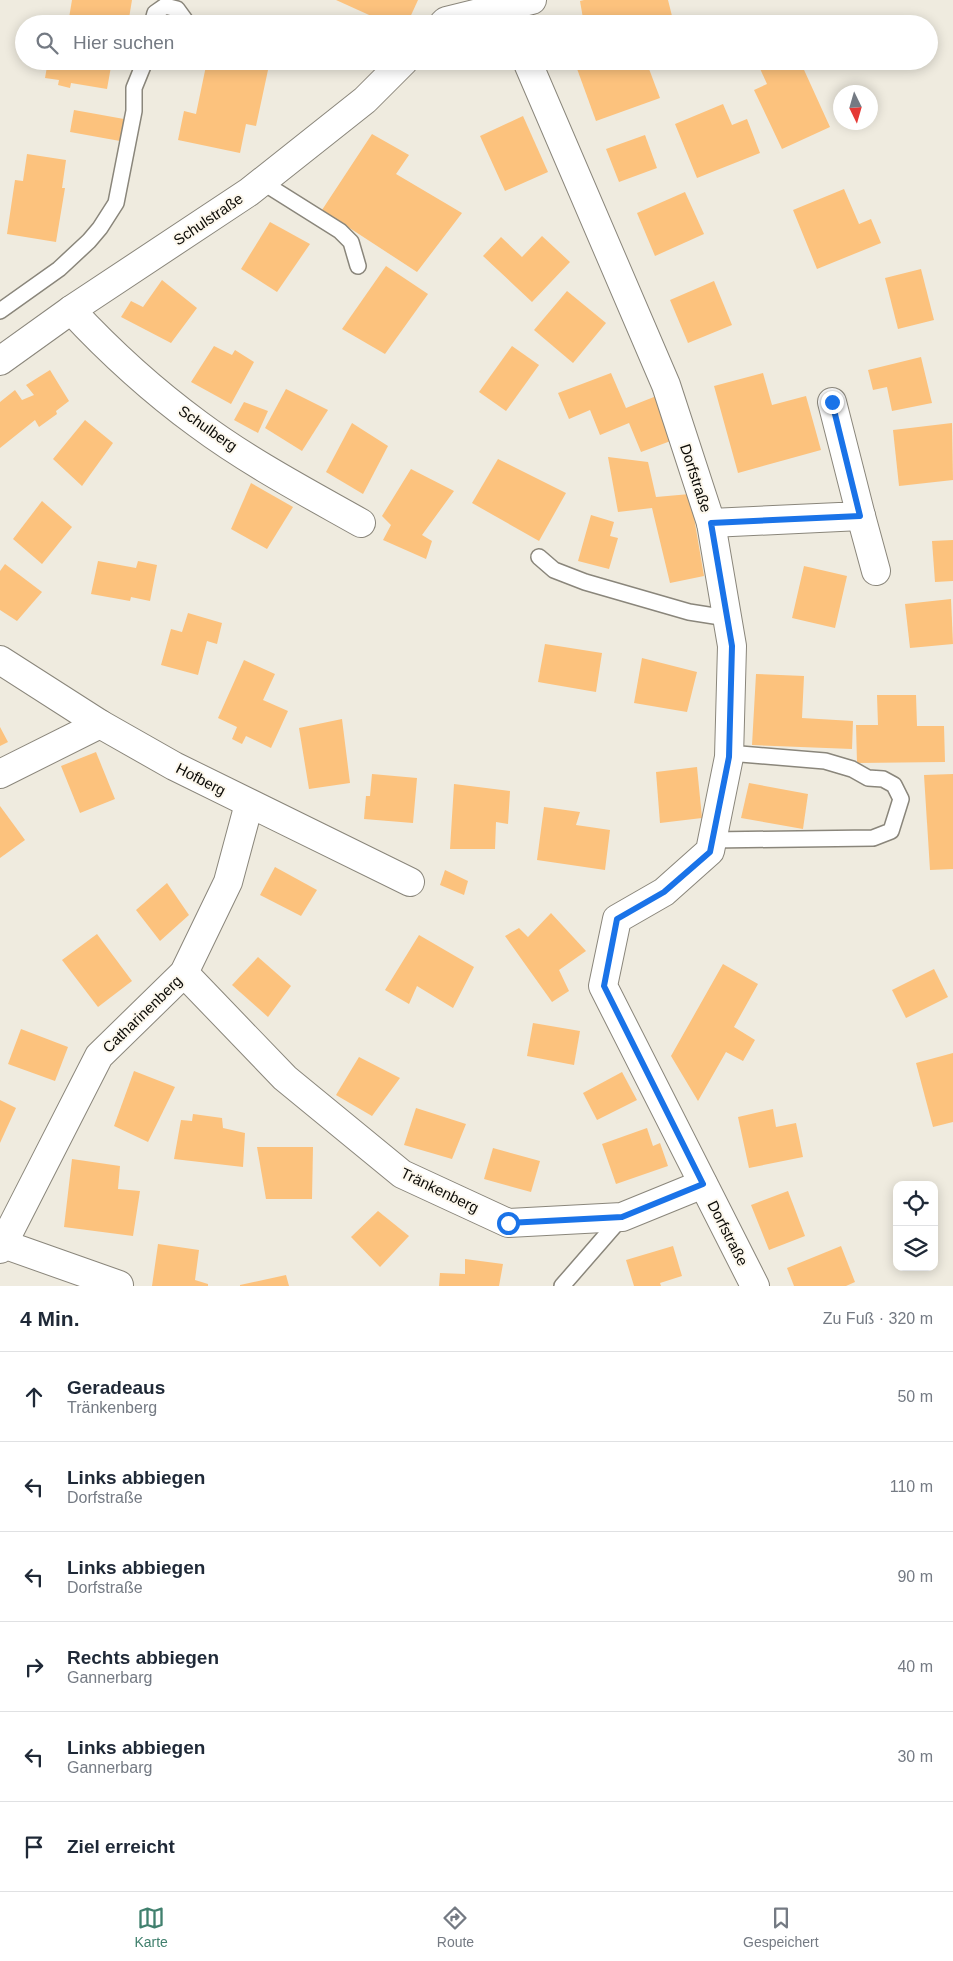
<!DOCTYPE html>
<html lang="de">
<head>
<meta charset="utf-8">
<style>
	body { margin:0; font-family:Helvetica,sans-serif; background:#f2f2f3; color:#1f2937 }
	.controls { position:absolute; right:15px; bottom:15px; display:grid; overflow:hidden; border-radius:10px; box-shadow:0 2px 12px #0003 }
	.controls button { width:45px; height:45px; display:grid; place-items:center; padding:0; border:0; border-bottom:1px solid #e0e1e3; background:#fff; color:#1f2937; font:25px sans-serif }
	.compass { position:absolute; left:833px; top:85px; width:45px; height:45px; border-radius:50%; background:#fff; box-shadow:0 2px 12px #0003; rotate:175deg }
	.stop { position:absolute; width:15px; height:15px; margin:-11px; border:4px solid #1a73e8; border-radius:50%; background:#fff }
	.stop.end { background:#1a73e8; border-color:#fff; box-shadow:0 1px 5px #0008 }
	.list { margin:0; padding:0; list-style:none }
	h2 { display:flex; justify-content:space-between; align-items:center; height:65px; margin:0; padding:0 20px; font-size:21px }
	h2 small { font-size:16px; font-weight:400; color:#747a83 }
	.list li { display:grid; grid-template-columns:32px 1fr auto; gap:15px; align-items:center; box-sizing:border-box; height:90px; padding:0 20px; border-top:1px solid #e0e1e3 }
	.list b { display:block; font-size:19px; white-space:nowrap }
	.list p { margin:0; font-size:16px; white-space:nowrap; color:#747a83 }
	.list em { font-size:16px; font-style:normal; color:#747a83 }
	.icon { flex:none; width:28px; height:28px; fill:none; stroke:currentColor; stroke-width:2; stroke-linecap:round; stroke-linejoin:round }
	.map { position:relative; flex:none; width:953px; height:1286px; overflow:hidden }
	.search { position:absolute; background:#fff; box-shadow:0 2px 12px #0003; left:15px; right:15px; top:15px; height:55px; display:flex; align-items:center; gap:12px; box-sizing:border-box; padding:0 18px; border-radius:28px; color:#747a83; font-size:19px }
	.sheet { height:605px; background:#fff }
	nav { display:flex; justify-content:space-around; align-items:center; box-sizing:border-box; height:70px; border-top:1px solid #e0e1e3; background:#fff; font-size:14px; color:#747a83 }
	nav a { display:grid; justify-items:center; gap:2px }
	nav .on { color:#41806e }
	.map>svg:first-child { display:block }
	.building { fill:#fcc27d }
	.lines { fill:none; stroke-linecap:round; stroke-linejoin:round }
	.lane-casing { stroke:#8a867b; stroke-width:18 }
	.street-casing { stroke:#8a867b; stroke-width:30 }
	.lane { stroke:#fff; stroke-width:15 }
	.street { stroke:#fff; stroke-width:28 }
	.route { stroke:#1a73e8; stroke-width:6 }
	.labels { text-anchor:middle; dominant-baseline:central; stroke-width:4; stroke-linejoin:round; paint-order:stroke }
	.street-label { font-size:15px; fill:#0d0c08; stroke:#fdf8ed }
</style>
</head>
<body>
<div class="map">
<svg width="953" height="1286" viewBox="0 0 953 1286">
	<rect width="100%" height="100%" fill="#efebdf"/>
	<g class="building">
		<path d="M72,0H132L128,24H68Z"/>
		<path d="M336,0H418L407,24H389Z"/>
		<path d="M584,0H668L674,24H584L580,1Z"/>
		<path d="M48,61H112L107,89L71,83L70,88L58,85L59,80L45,78Z"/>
		<path d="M207,61H260L258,68L268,70L256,126L246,124L240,153L178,140L184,111L196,114Z"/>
		<path d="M588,61H646L660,98L596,121L576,66Z"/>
		<path d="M758,61H800L830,127L782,149L754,90L767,84L757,62Z"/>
		<path d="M723,104L732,125L747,119L760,153L697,178L675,124Z"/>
		<path d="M74,110L124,119L120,141L70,132Z"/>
		<path d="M523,116L548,172L505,191L480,136Z"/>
		<path d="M372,134L409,155L396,174L462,213L417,272L322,210Z"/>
		<path d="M645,135L657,168L619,182L606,149Z"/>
		<path d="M27,154L66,160L62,188H65L56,242L7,234L15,180L23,181Z"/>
		<path d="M844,189L859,224L871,219L881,243L817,269L793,210Z"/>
		<path d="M685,192L704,234L655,256L637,213Z"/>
		<path d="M270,222L310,244L277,292L241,269Z"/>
		<path d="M542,236L570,262L532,302L483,256L501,237L522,257Z"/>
		<path d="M386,266L428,294L385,354L342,329Z"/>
		<path d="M921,269L934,320L898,329L885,278Z"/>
		<path d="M162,280L197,308L171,343L121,317L131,301L143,307Z"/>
		<path d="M714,281L732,325L688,343L670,300Z"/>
		<path d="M567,291L606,323L573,363L534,330Z"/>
		<path d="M214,346L232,355L235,350L254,362L231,404L191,382Z"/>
		<path d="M512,346L539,365L506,411L479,392Z"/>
		<path d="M921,357L932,403L892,411L887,387L873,390L868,370Z"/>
		<path d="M50,370L69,401L56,411L57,414L39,427L35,420L0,448V402L15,390L22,400L34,395L26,385Z"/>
		<path d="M611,373L626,408L659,395L676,439L641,452L629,423L600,435L590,410L569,419L558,393Z"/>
		<path d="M763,373L772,405L806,396L821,450L738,473L714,386Z"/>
		<path d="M286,389L328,410L302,451L265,428Z"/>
		<path d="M244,402L268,411L258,433L234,420Z"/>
		<path d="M85,420L113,443L82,486L53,459Z"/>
		<path d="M352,423L388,446L363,494L326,472Z"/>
		<path d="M952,423L953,480L899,486L893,430Z"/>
		<path d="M608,457L648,462L656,497L690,494L704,576L670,583L652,508L618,512Z"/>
		<path d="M498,459L566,493L539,541L472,503Z"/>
		<path d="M411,469L454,491L422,535L432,541L426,559L383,540L391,525L382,516Z"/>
		<path d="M251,483L293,507L267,549L231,529Z"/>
		<path d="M42,501L72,527L42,564L13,539Z"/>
		<path d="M591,515L614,522L610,536L618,538L609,569L578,561Z"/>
		<path d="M953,540V581L935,582L932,541Z"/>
		<path d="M98,561L136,568L138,561L157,565L150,601L131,597L130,601L91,594Z"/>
		<path d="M5,564L42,592L17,621L0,610V571Z"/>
		<path d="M804,566L847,576L835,628L792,618Z"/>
		<path d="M951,599L953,644L910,648L905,604Z"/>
		<path d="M188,613L222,623L217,644L207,641L198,675L161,665L171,629L182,632Z"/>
		<path d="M545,644L602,653L596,692L538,682Z"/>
		<path d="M642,658L697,672L687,712L634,703Z"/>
		<path d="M244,660L275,674L263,700L288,711L271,748L246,736L242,744L232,739L237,727L218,718Z"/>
		<path d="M756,674L804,676L802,718L853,721L852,749L752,745Z"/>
		<path d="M877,695H916L917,726H944L945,762L857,763L856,725H878Z"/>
		<path d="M342,719L350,783L309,789L299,728Z"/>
		<path d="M0,727L8,742L0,746Z"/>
		<path d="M96,752L115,799L80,813L61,766Z"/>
		<path d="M697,767L702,818L660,823L656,772Z"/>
		<path d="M372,774L417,778L413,823L364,819L366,796H370Z"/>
		<path d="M953,774V869L930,870L924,775Z"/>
		<path d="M749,783L808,794L803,829L741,818Z"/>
		<path d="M454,784L510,791L508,824L496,822L495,849H450Z"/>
		<path d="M0,806L25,840L0,858Z"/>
		<path d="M544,807L580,812L576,825L610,830L605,870L537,860Z"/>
		<path d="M275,867L317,890L301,916L260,895Z"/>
		<path d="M445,870L468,881L464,895L440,885Z"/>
		<path d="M167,883L189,915L160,941L136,910Z"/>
		<path d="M551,913L586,951L559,970L569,991L552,1002L505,936L519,928L528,937Z"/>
		<path d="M97,934L132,981L98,1007L62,960Z"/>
		<path d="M419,935L474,967L453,1008L417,986L409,1004L385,990Z"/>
		<path d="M258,957L291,986L268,1017L232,985Z"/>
		<path d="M723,964L758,984L734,1027L755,1040L743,1061L726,1052L698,1101L671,1056Z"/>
		<path d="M934,969L948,997L906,1018L892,990Z"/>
		<path d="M533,1023L580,1031L574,1065L527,1056Z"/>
		<path d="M21,1029L68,1047L55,1081L8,1064Z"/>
		<path d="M953,1053V1122L933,1127L916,1063Z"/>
		<path d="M359,1057L400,1078L372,1116L336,1095Z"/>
		<path d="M134,1071L175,1087L148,1142L114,1126Z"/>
		<path d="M622,1072L637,1100L597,1120L583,1093Z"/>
		<path d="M0,1100L16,1108L0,1143Z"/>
		<path d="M416,1108L466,1124L452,1159L404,1145Z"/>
		<path d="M773,1109L776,1127L796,1123L803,1157L749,1168L738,1117Z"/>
		<path d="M193,1114L222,1118L223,1128L245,1133L243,1167L174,1159L181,1120L192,1121Z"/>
		<path d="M647,1128L653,1146L660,1143L668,1166L616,1184L602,1144Z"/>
		<path d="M257,1147H313L312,1199H266Z"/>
		<path d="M493,1148L540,1161L531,1192L484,1179Z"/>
		<path d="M72,1159L120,1166L118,1189L140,1191L133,1236L64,1227Z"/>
		<path d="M788,1191L805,1236L769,1250L751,1205Z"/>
		<path d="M378,1211L409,1236L380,1267L351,1237Z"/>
		<path d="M158,1244L199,1250L195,1280L208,1284V1286H152Z"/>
		<path d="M673,1246L682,1276L660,1283L661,1286H634L626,1260Z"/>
		<path d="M841,1246L855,1282L846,1286H794L787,1268Z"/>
		<path d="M465,1259L503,1264L499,1286H439L440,1273L465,1274Z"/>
		<path d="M286,1275L289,1286H240V1285Z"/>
	</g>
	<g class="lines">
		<defs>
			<g id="lane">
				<path d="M152,24L155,13L165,6L177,9L185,20V24"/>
				<path d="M262,182L340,231L351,242L358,266"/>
				<path d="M0,311L59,269L89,241L100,228L116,203L134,111V88L145,61"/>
				<path d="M539,557L554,570L585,582L689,612L727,618"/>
				<path d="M712,840L873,838L891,831L901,799L894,785L883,779L868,778L852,769L825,761L729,753"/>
				<path d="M562,1286L622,1217"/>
			</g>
			<g id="street">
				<path d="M443,24L446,21L532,0"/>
				<path d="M527,61L666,385L711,523L732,646L729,757L710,851L664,892L617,919L603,986L755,1286"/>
				<path d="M71,310C110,352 153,391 198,424C249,462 306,492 361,523"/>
				<path d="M0,361L71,310L249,192L365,100L404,61"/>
				<path d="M861,516L876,571"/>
				<path d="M711,523L861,516L832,402"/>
				<path d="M0,660L100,724L174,766L410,882"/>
				<path d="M0,774L100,724"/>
				<path d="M184,973L285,1078L402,1174L508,1223L622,1217L703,1184"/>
				<path d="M3,1244L99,1056L184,973L228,882L249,804"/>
				<path d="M0,1249L3,1244L119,1285"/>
			</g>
		</defs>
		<use href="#lane" class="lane-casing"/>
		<use href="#street" class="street-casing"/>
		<use href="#lane" class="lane"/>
		<use href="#street" class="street"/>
	</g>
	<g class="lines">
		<path class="route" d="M508,1223L622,1217L703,1184L604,986L617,919L664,892L710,852L729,757L732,646L711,523L860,516L832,402"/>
	</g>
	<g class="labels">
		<g class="street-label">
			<text transform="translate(208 219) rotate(-34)">Schulstraße</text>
			<text transform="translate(208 428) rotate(35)">Schulberg</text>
			<text transform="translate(696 478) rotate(72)">Dorfstraße</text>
			<text transform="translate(201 779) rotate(27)">Hofberg</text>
			<text transform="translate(142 1014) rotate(-44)">Catharinenberg</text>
			<text transform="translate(440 1190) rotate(26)">Tränkenberg</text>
			<text transform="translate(728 1233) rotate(63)">Dorfstraße</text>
		</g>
	</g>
</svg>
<div class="controls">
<button><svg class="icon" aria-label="locate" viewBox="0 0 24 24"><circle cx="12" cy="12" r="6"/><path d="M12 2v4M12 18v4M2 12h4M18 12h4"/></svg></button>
<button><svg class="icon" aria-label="layers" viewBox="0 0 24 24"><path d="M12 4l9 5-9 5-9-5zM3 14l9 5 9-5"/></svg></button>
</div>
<svg class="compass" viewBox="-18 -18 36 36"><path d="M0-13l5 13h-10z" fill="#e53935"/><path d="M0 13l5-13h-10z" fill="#747a83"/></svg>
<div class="stop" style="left:508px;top:1223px"></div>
<div class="stop end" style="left:832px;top:402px"></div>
<div class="search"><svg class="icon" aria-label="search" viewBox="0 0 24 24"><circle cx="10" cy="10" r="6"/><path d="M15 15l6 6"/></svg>Hier suchen</div>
</div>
<section class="sheet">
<h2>4 Min.<small>Zu Fuß · 320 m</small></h2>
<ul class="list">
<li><svg class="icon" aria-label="ahead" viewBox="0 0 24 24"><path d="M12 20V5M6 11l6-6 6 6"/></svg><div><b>Geradeaus</b><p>Tränkenberg</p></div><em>50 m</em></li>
<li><svg class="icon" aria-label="left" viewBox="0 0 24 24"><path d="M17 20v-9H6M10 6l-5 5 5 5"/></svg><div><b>Links abbiegen</b><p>Dorfstraße</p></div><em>110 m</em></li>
<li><svg class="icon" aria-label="left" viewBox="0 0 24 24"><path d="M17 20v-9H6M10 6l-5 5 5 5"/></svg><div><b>Links abbiegen</b><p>Dorfstraße</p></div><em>90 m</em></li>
<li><svg class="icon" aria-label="right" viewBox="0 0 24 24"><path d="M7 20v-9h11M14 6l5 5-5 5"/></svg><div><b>Rechts abbiegen</b><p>Gannerbarg</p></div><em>40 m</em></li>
<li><svg class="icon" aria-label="left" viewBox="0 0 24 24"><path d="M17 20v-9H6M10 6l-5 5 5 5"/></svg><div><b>Links abbiegen</b><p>Gannerbarg</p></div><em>30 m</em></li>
<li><svg class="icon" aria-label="arrive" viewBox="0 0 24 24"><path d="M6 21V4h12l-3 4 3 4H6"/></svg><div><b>Ziel erreicht</b></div></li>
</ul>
</section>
<nav>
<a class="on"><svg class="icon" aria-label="map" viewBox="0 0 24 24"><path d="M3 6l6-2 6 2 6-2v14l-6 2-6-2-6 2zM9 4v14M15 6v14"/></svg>Karte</a>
<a><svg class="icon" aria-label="directions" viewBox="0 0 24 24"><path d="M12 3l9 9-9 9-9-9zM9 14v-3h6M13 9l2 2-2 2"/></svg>Route</a>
<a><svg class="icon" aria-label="saved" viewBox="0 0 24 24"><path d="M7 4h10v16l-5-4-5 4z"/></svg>Gespeichert</a>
</nav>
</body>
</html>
